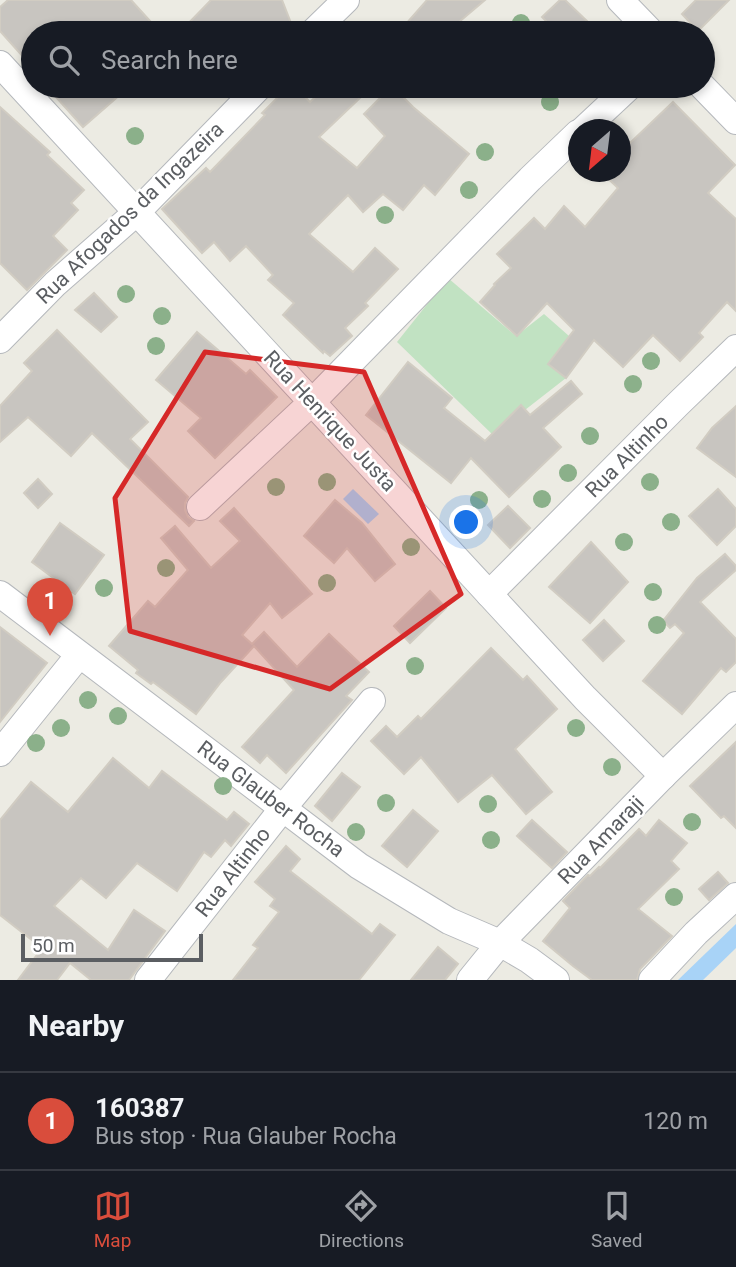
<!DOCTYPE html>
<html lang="en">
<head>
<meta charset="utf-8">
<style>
	body { margin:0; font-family:Roboto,sans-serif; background:#20242c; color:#f1f3f6 }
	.compass { position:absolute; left:568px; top:119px; width:63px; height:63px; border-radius:50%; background:#171b24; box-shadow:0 4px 10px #0003; rotate:208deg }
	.scale { position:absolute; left:21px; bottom:18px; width:182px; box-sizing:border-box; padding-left:7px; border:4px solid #5b5e62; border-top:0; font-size:19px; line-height:24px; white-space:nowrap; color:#5b5e62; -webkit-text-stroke:5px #fff; paint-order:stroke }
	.you { position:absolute; left:467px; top:523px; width:24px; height:24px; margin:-18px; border:5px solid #fff; border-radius:50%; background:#1a73e8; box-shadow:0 0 0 10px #1a73e833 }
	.badge { display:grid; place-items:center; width:46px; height:46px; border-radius:50%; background:#d94d3c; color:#fff; font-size:23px; font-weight:700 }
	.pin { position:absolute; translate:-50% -58px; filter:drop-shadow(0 2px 4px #0008) }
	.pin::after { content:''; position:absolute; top:37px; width:24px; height:21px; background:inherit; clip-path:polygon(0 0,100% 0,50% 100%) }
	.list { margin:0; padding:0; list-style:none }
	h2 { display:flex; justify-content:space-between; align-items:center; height:91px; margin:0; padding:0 28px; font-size:30px }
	h2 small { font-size:23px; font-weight:400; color:#9ea1a6 }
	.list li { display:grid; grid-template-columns:46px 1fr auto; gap:21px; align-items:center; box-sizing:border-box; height:98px; padding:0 28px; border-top:2px solid #363941 }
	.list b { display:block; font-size:26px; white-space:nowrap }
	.list p { margin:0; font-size:23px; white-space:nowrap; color:#9ea1a6 }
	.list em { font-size:23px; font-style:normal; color:#9ea1a6 }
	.icon { flex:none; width:38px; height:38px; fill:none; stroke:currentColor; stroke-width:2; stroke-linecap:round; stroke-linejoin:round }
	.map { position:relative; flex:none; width:736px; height:980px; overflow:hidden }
	.search { position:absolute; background:#171b24; box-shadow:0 4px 10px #0003; left:21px; right:21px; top:21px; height:77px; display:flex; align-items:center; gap:18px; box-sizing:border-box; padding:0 24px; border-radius:38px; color:#9ea1a6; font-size:26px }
	.sheet { height:189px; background:#171b24 }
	nav { display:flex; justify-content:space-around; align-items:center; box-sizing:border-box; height:98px; border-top:2px solid #363941; background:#171b24; font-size:19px; color:#9ea1a6 }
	nav a { display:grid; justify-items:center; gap:4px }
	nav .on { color:#d94d3c }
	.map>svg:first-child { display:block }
	.green { fill:#c1e2c2 }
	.water { fill:#a8d3f7 }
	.building { fill:#c8c5c0; stroke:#d1ccc2; stroke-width:2 }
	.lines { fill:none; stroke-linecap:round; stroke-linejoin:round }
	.minor-casing { stroke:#b5b8bc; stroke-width:28 }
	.minor { stroke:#fff; stroke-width:26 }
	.tree { fill:#8bb08a }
	.marked { fill:#d62828; fill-opacity:0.2; stroke:#d62828; stroke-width:5; stroke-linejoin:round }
	.labels { text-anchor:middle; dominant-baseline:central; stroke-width:5; stroke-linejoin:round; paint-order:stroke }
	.street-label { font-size:21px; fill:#5b5e62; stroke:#fff }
</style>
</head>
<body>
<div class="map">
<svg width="736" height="980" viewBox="0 0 736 980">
	<rect width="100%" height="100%" fill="#ecebe3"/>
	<path class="green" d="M448,278L516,336L544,314L569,336L548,364L566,378L493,435L397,342Z"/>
	<g class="water">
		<path d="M353,489L379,514L368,524L343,499Z"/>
		<path d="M736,924V948L703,980H678Z"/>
	</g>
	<g class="building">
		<path d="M8,0H131L161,33H33V68L0,31V7Z"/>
		<path d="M211,0H282L291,23L283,33H179Z"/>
		<path d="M427,0H485L459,22L472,33H398Z"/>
		<path d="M560,0H565L589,23L578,33H558L542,17Z"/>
		<path d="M696,0H729L698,31L682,14Z"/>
		<path d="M46,86H130L83,127Z"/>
		<path d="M289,86H294L310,102L327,86H349L360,98L319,137L357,168L385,136L364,114L392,86L413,107L469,154L435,195L424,185L403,210L383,194L363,212L348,195L309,234L353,272L375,248L398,269L365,303L368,306L345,328L352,336L330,356L324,351L323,353L283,315L294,303L268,280L273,275L246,246L230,261L214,242L202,253L162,209L206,168L210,172L265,115L262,113Z"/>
		<path d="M673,102L735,165L708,193L736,219V311L727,302L699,333L703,337L680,361L653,335L623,367L594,340L566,378L548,364L574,330L547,303L517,336L480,302L495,285L494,284L511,268L497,254L534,218L545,229L564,206L585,227L618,188L601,172H620V134L630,143Z"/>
		<path d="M0,107L50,152L47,155L84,190L71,203L78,210L53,236L67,250L27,290L0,263Z"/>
		<path d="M94,293L117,317L101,332L75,310Z"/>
		<path d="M57,330L148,422L130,439L188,497L185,503V510L188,517L194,521L189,526L92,433L71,456L28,417L0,442V406L32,371L24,363Z"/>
		<path d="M197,332L246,374L250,370L277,397L215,458L188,431L201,418L156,380Z"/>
		<path d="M408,362L452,398L444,408L485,441L521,405L530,415L571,381L582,394L543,428L561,447L509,497L471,458L451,483L366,415Z"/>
		<path d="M736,406V477L697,448L712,428Z"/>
		<path d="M38,479L52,494L38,508L24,493Z"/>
		<path d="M718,489L736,509V526L717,545L689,516Z"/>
		<path d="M335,500L362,523L395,564L375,581L347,548L334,563L304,536Z"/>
		<path d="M508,506L530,528L510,548L488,525Z"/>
		<path d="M234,508L312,594L282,618L270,603L242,635L252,644L264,632L297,667L329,634L369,672L346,696L352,700L286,773L267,755L260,763L242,747L294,690L254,646L221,682L196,714L153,682L151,684L136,673L138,670L109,646L148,601L155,607L188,570L161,538L175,526L211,568L240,541L220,521Z"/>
		<path d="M60,523L104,555L75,594L32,562Z"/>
		<path d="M591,542L628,582L590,623L549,587Z"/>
		<path d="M725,554L736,566V570L700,602L736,639V662L726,672L721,668L682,714L643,681L684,633L675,624L670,628L663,621L697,578Z"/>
		<path d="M430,591L446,608L410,643L394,626Z"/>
		<path d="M604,620L624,641L603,661L583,640Z"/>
		<path d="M0,627L47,663L0,722Z"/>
		<path d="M491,648L523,680L527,676L557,709L515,749L552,792L526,814L492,775L458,802L421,757L404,774L371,741L386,726L397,737L418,716L421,719Z"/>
		<path d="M736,742V828L724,816L721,818L690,786Z"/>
		<path d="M113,758L149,788L162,771L227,820L234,812L249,824L231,846L225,840L211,857L204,852L177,891L137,863L106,898L81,878L54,906L108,950L134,910L165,931L129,980H91L70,963L57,980H18L42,948L0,915V820L31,782L68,812Z"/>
		<path d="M342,773L360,787L332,821L315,806Z"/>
		<path d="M413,810L438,831L407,867L382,846Z"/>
		<path d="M532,820L567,852L552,868L517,836Z"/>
		<path d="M659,820L687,843L671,861L679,869L638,909L672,936L640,969L637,980H592L573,966L543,941L570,908L563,901L588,875L590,876L599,867L600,868L639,829L646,836Z"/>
		<path d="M286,846L300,859L290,871L372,934L380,924L395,935L359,980H233L258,948L253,945L279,912L270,906L275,899L255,882Z"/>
		<path d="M718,872L728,883L709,900L699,889Z"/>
		<path d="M438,947L458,964L445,980H411Z"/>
	</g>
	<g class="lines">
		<defs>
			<g id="minor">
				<path d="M620,0L652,33"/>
				<path d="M312,33L346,0"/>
				<path d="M0,64L585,698L663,776"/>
				<path d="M702,86L736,121"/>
				<path d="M583,130L630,86"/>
				<path d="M0,340L55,284L137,212L260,86"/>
				<path d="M200,507L312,402L530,179L578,133"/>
				<path d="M0,594L359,866L449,921L500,943L529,960L556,980"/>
				<path d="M489,594L677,405L736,348"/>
				<path d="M0,753L79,655"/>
				<path d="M148,980L283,808L372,701"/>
				<path d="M470,980L500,943L663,776L736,705"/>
				<path d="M652,980L696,933L736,896"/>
			</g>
		</defs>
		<use href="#minor" class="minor-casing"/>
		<use href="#minor" class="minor"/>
	</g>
	<g class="tree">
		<circle cx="521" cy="23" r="9"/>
		<circle cx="550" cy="102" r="9"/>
		<circle cx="135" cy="136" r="9"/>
		<circle cx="485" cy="152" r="9"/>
		<circle cx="469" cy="190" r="9"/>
		<circle cx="385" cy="215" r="9"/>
		<circle cx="126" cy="294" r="9"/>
		<circle cx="162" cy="316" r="9"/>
		<circle cx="156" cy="346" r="9"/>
		<circle cx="651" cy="361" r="9"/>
		<circle cx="633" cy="384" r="9"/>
		<circle cx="590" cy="436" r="9"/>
		<circle cx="568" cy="473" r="9"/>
		<circle cx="327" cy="482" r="9"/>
		<circle cx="650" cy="482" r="9"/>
		<circle cx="276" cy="487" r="9"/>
		<circle cx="542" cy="499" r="9"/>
		<circle cx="479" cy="500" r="9"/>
		<circle cx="671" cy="522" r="9"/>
		<circle cx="624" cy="542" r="9"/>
		<circle cx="411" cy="547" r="9"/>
		<circle cx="166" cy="568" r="9"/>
		<circle cx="327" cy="583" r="9"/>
		<circle cx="104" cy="588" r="9"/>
		<circle cx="653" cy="592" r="9"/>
		<circle cx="657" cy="625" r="9"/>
		<circle cx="415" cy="666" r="9"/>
		<circle cx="88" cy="700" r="9"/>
		<circle cx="118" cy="716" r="9"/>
		<circle cx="61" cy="728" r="9"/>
		<circle cx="576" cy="728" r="9"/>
		<circle cx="36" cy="743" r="9"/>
		<circle cx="612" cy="767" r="9"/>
		<circle cx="223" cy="786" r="9"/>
		<circle cx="386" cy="803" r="9"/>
		<circle cx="488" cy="804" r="9"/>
		<circle cx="692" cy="822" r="9"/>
		<circle cx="356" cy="832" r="9"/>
		<circle cx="491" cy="840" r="9"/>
		<circle cx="674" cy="897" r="9"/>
	</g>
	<path class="marked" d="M205,352L364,372L461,594L330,689L130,631L115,498Z"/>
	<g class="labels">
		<g class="street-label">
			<text transform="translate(130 213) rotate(-44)">Rua Afogados da Ingazeira</text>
			<text transform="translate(330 421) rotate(47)">Rua Henrique Justa</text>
			<text transform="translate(627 456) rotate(-45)">Rua Altinho</text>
			<text transform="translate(271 799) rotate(37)">Rua Glauber Rocha</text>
			<text transform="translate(601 840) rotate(-46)">Rua Amaraji</text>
			<text transform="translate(233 872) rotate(-52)">Rua Altinho</text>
		</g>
	</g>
</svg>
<svg class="compass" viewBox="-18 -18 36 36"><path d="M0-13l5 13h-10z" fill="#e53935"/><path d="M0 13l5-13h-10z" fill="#9ea1a6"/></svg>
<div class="scale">50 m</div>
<div class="you"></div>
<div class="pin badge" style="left:50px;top:636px">1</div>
<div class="search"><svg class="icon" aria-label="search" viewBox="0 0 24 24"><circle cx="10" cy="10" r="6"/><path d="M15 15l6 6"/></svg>Search here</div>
</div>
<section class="sheet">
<h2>Nearby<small></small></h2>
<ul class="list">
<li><span class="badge">1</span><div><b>160387</b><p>Bus stop · Rua Glauber Rocha</p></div><em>120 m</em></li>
</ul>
</section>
<nav>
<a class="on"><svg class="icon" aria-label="map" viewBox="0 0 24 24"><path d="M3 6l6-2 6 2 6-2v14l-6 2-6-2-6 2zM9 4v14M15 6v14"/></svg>Map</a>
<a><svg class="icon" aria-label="directions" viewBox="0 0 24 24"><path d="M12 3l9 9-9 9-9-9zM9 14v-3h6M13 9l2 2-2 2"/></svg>Directions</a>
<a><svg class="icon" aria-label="saved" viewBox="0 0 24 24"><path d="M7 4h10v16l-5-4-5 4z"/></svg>Saved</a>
</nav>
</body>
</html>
